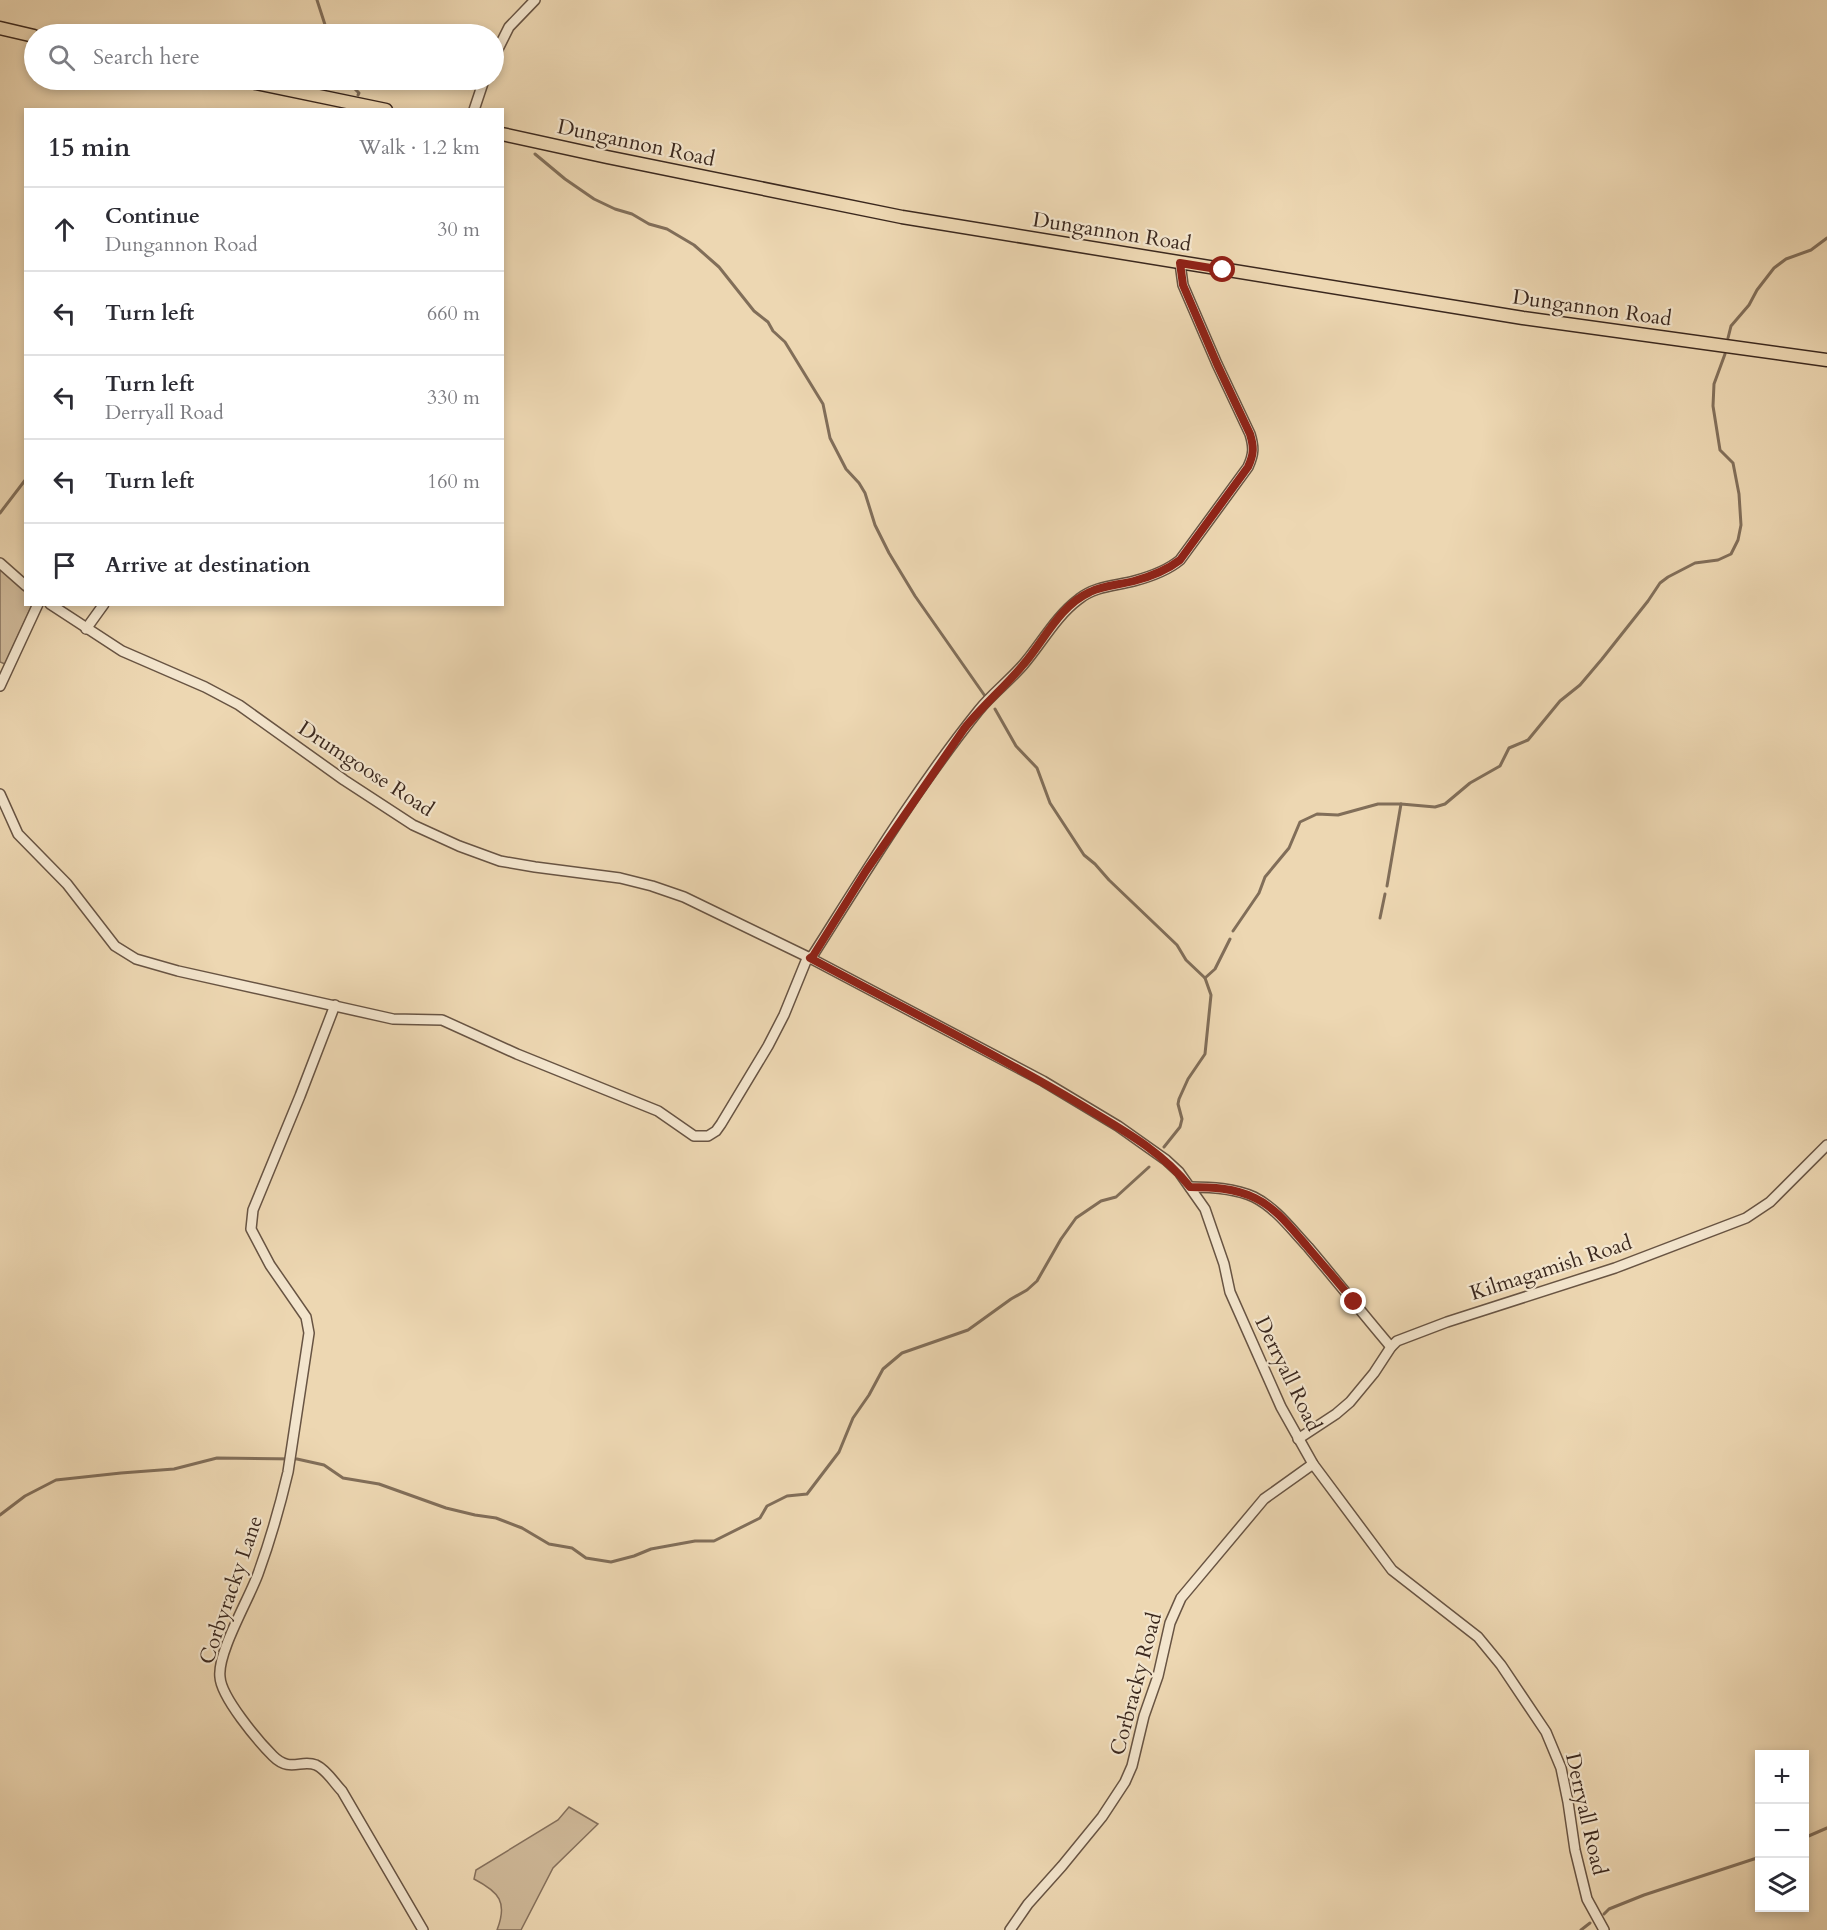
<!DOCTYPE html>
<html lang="en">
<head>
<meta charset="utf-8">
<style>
	body { margin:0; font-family:Cardo,serif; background:#f2f2f3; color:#2b2b33 }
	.controls { position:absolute; right:18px; bottom:18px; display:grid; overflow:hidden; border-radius:0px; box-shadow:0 3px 9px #0003 }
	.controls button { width:54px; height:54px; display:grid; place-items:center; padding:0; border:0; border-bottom:2px solid #e1e1e2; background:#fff; color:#2b2b33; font:30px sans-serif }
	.stop { position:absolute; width:18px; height:18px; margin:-14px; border:4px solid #8f2418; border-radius:50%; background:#fff }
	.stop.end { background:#8f2418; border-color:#fff; box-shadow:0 2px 6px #0008 }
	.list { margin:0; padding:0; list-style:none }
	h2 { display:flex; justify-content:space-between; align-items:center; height:78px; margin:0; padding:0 24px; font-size:26px }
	h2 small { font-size:20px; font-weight:400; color:#7c7c81 }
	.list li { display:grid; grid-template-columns:39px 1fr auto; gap:18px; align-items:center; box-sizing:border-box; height:84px; padding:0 24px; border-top:2px solid #e1e1e2 }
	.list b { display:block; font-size:22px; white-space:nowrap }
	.list p { margin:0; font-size:20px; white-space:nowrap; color:#7c7c81 }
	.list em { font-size:20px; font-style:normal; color:#7c7c81 }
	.icon { flex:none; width:33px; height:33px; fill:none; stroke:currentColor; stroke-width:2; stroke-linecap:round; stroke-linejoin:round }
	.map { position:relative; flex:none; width:1827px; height:1930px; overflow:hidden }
	.search { position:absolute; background:#fff; box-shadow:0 3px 9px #0003; left:24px; top:24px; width:480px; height:66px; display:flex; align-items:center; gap:15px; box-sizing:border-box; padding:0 21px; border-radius:33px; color:#7c7c81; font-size:22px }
	.panel { position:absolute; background:#fff; box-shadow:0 3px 9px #0003; left:24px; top:108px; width:480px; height:498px; border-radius:0px }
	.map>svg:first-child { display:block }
	.green { fill:#cfb999; stroke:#85705c; stroke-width:1.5 }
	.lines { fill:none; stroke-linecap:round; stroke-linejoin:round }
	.stream { stroke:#816e59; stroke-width:3 }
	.minor-casing { stroke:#685443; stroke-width:12 }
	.major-casing { stroke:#3b281e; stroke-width:15 }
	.minor { stroke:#f3e5cd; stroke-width:9 }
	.major { stroke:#edd7b2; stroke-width:12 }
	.route { stroke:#8f2418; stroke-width:8 }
	.labels { text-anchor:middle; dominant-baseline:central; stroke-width:4.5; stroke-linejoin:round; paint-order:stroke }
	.street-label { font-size:21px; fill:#3b281e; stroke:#f3e5cd }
</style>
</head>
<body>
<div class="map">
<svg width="1827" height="1930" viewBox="0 0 1827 1930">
	<rect width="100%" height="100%" fill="#edd7b2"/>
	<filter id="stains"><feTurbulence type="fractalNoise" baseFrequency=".00333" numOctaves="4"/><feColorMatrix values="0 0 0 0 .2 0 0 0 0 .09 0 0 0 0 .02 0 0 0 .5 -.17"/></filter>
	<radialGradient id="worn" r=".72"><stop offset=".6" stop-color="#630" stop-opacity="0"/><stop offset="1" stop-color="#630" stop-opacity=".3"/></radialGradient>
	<g class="green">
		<path d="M0,567L25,591L26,604L32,605L5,664L0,662Z"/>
		<path d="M569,1807L598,1824L553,1868L521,1930H497C508,1902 499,1892 474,1879L476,1870L558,1820Z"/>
	</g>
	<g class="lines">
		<g class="stream">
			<path d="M317,0L328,34"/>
			<path d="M346,80L359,93L358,95"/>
			<path d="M535,154L565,179L594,199L615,209L632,214L649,224L667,229L694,245L719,267L754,311L768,322L773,331L785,342L823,404L830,438L846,469L859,483L865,493L875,525L889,553L915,596L985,696"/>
			<path d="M1728,338L1731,326L1749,305L1757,290L1774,268L1786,259L1811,250L1827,238"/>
			<path d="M0,513L26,479"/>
			<path d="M995,709L1016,746L1037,768L1050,803L1084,855L1095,864L1109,880L1177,945L1186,960L1205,978"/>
			<path d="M1387,886L1401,804"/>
			<path d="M1380,918L1385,894"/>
			<path d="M1233,931L1259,893L1265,877L1289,848L1300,822L1317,814L1338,815L1378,804H1401L1435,807L1445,804L1470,783L1500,766L1509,748L1528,740L1560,701L1580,685L1602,659L1648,601L1660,583L1668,577L1695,563L1718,560L1731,554L1738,540L1741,525L1739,494L1733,463L1720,450L1713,406L1714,384L1725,354"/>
			<path d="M1164,1147L1180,1127L1182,1119L1178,1104L1179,1099L1188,1079L1205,1054L1211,995L1205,978L1215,969L1230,939"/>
			<path d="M0,1515L25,1496L56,1480L121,1473L174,1469L217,1458L297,1459L324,1465L343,1478L379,1484L446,1508L475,1515L496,1518L522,1528L549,1544L572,1548L586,1558L611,1562L634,1556L651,1549L695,1541H714L760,1518L767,1506L787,1496L807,1494L839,1452L853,1418L869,1395L883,1369L902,1353L968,1330L1011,1299L1027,1290L1037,1281L1061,1239L1076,1218L1101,1201L1116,1197L1149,1167"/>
			<path d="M1804,1838L1827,1828"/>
			<path d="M1604,1914L1609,1909L1644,1895L1760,1857"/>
			<path d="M1581,1930L1590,1923"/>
		</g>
		<defs>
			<g id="minor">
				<path d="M494,57L509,27L535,0"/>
				<path d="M474,110L484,80"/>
				<path d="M0,563L26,586"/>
				<path d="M50,604L122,651L205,687L239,705L344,780L413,825L459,846L500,861L535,867L620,878L652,886L684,897L810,958L1043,1081L1118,1126L1166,1160L1179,1172L1205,1209L1224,1264L1230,1292L1281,1407L1313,1464L1392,1570L1478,1637L1501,1665L1546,1732L1561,1768L1568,1802L1575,1850L1587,1899L1604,1930"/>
				<path d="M86,629L104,604"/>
				<path d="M0,686L38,604"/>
				<path d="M0,794L18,834L67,884L115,946L136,959L178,971L393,1019L442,1020L517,1054L658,1111L694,1136H708L716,1131L721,1124L768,1046L784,1015L806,961L813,955C865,873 918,786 979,710C992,694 1009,681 1023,665C1042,643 1055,617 1079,599C1095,586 1115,586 1134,581C1149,577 1168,570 1180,560L1248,467C1254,454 1254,447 1250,434L1217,364L1183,285L1180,263"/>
				<path d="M335,1005L300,1096L253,1210L251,1229L270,1265L306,1317L309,1333L288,1472C280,1506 270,1541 258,1574C249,1599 217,1653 220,1677C221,1697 258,1741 273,1756C290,1773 301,1759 316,1765C327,1770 334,1783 342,1791L423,1930"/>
				<path d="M1190,1187C1211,1187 1235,1188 1254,1197C1276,1208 1292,1230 1308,1247C1336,1280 1363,1314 1391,1347"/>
				<path d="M1298,1439L1336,1414L1350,1402L1374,1373L1391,1347L1397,1341L1447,1322L1615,1268L1746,1218L1770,1202L1827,1145"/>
				<path d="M1010,1930L1028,1904L1062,1866L1102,1817L1125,1782L1132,1766L1144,1716L1158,1676L1170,1623L1181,1598L1264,1499L1313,1464"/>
			</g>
			<g id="major">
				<path d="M0,28L34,36"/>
				<path d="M241,80L386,110"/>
				<path d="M502,134L607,157L902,217L1523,318L1827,360"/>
			</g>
		</defs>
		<use href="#minor" class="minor-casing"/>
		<use href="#major" class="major-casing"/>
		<use href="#minor" class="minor"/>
		<use href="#major" class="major"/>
	</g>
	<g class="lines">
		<path class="route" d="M1223,270L1180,263L1183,285L1217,364L1250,434C1254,447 1254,454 1248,467L1180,560C1167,570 1149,577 1134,581C1119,585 1104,585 1090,592C1059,606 1044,641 1023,665C1004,688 982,706 964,729L866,871L813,956L810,958C899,1006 991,1051 1078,1103C1119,1128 1160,1149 1190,1187C1211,1187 1235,1188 1255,1198C1276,1208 1291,1228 1306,1245C1322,1264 1339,1283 1354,1302"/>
	</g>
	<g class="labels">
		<g class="street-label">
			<text transform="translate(636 143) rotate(12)">Dungannon Road</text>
			<text transform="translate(1112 232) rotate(9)">Dungannon Road</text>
			<text transform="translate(1592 308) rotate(8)">Dungannon Road</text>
			<text transform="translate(366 769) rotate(33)">Drumgoose Road</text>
			<text transform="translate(1551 1268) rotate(-18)">Kilmagamish Road</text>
			<text transform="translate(1288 1374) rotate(64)">Derryall Road</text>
			<text transform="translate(231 1590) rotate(-71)">Corbyracky Lane</text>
			<text transform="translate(1136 1684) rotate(-75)">Corbracky Road</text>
			<text transform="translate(1586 1814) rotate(77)">Derryall Road</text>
		</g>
	</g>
	<rect width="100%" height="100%" filter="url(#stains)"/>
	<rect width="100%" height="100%" fill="url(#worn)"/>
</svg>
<div class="controls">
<button>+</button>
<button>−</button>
<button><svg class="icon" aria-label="layers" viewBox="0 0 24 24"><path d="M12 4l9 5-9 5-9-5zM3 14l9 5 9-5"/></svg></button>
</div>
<div class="stop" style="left:1223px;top:270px"></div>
<div class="stop end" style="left:1354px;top:1302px"></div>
<div class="search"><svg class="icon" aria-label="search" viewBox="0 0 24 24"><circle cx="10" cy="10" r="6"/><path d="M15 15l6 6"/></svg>Search here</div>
<section class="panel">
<h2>15 min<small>Walk · 1.2 km</small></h2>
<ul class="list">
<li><svg class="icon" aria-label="ahead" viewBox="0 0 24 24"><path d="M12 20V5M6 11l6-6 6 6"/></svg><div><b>Continue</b><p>Dungannon Road</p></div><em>30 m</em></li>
<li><svg class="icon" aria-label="left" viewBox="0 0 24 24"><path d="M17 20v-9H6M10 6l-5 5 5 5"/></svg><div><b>Turn left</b></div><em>660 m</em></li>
<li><svg class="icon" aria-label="left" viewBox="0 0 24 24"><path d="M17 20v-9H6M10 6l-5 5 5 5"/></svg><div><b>Turn left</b><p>Derryall Road</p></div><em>330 m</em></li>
<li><svg class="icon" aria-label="left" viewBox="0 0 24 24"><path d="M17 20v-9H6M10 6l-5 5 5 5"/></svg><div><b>Turn left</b></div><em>160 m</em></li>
<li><svg class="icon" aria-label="arrive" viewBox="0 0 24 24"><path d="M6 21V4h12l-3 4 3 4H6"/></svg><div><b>Arrive at destination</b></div></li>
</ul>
</section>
</div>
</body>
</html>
